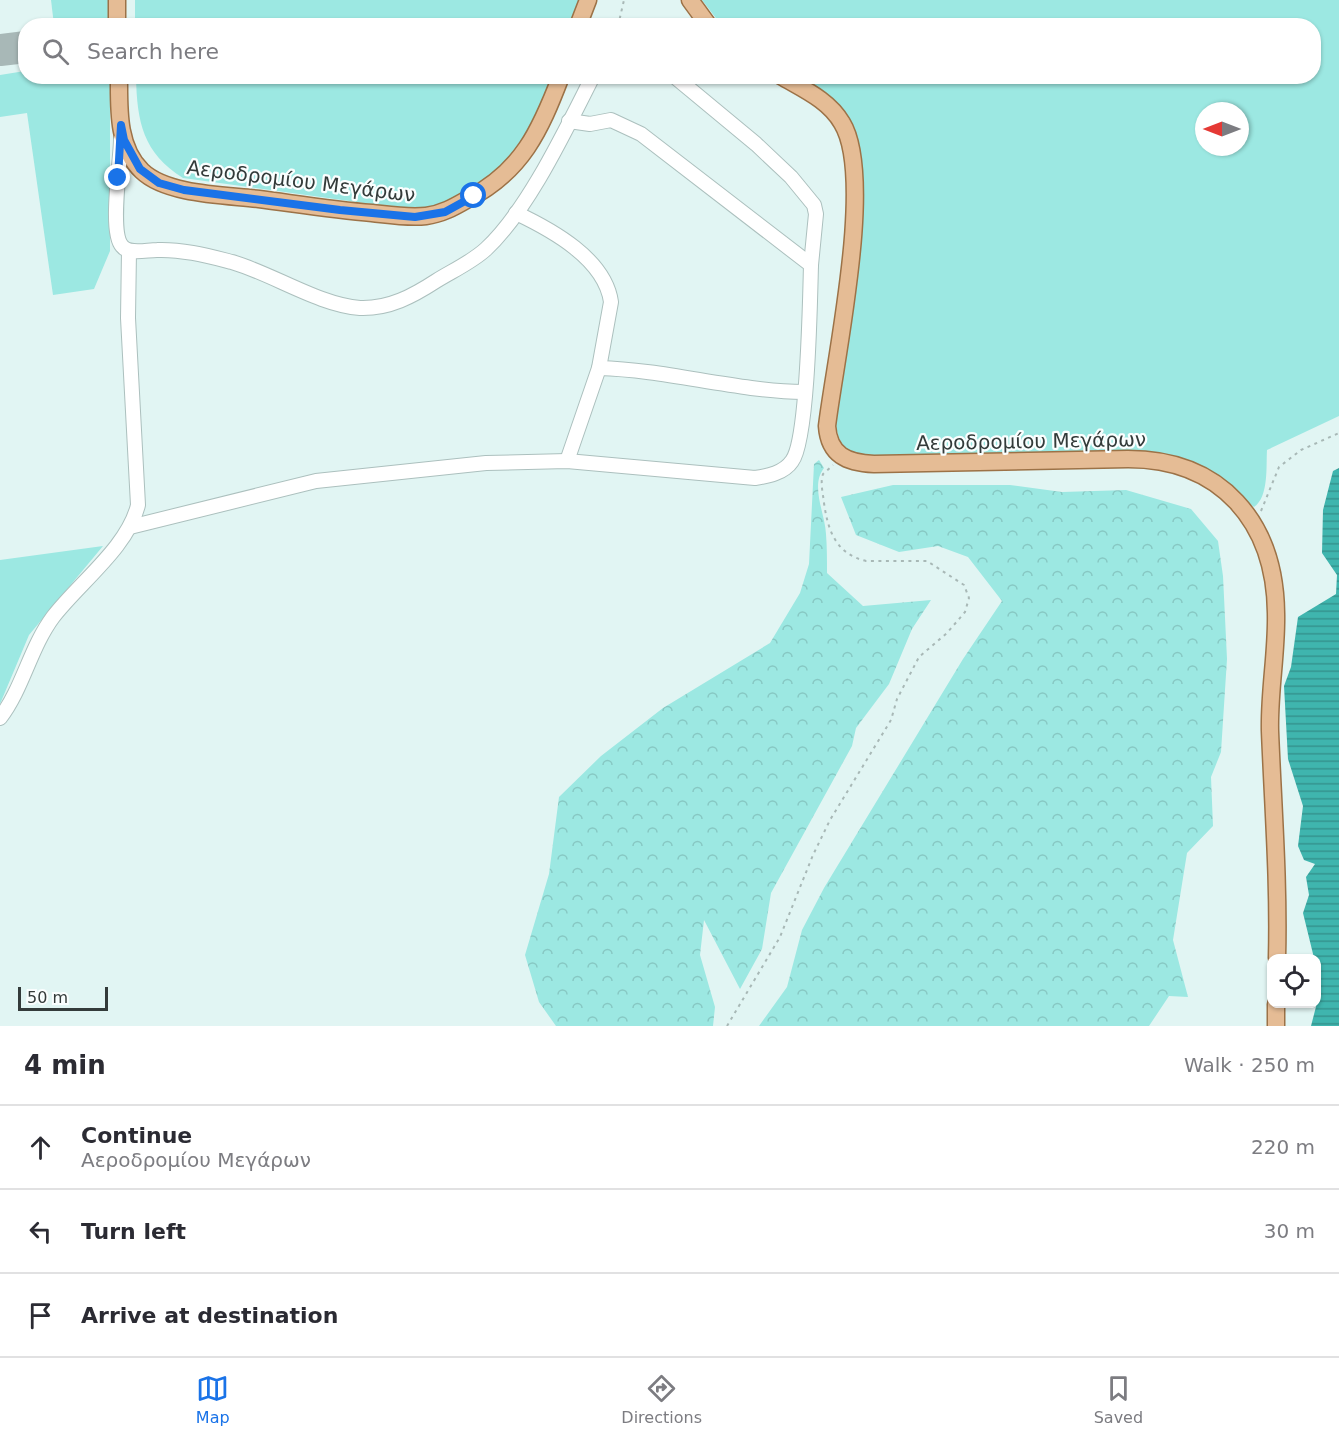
<!DOCTYPE html>
<html lang="en">
<head>
<meta charset="utf-8">
<style>
	body { margin:0; font-family:"DejaVu Sans",sans-serif; background:#f7f7f7; color:#2b2b33 }
	.controls { position:absolute; right:18px; bottom:18px; display:grid; overflow:hidden; border-radius:12px; box-shadow:0 2px 4px #0004 }
	.controls button { width:54px; height:54px; display:grid; place-items:center; padding:0; border:0; border-bottom:2px solid #e1e1e2; background:#fff; color:#2b2b33; font:30px sans-serif }
	.compass { position:absolute; left:1195px; top:102px; width:54px; height:54px; border-radius:50%; background:#fff; box-shadow:0 2px 4px #0004; rotate:270deg }
	.scale { position:absolute; left:18px; bottom:15px; width:90px; box-sizing:border-box; padding-left:6px; border:3px solid #333b3a; border-top:0; font-size:16px; line-height:21px; white-space:nowrap; color:#333b3a; -webkit-text-stroke:4px #fafefe; paint-order:stroke }
	.stop { position:absolute; width:18px; height:18px; margin:-14px; border:4px solid #1a73e8; border-radius:50%; background:#fff }
	.stop.end { background:#1a73e8; border-color:#fff; box-shadow:0 2px 6px #0008 }
	.list { margin:0; padding:0; list-style:none }
	h2 { display:flex; justify-content:space-between; align-items:center; height:78px; margin:0; padding:0 24px; font-size:26px }
	h2 small { font-size:20px; font-weight:400; color:#7c7c81 }
	.list li { display:grid; grid-template-columns:39px 1fr auto; gap:18px; align-items:center; box-sizing:border-box; height:84px; padding:0 24px; border-top:2px solid #e1e1e2 }
	.list b { display:block; font-size:22px; white-space:nowrap }
	.list p { margin:0; font-size:20px; white-space:nowrap; color:#7c7c81 }
	.list em { font-size:20px; font-style:normal; color:#7c7c81 }
	.icon { flex:none; width:33px; height:33px; fill:none; stroke:currentColor; stroke-width:2; stroke-linecap:round; stroke-linejoin:round }
	.map { position:relative; flex:none; width:1339px; height:1026px; overflow:hidden }
	.search { position:absolute; background:#fff; box-shadow:0 2px 4px #0004; left:18px; right:18px; top:18px; height:66px; display:flex; align-items:center; gap:15px; box-sizing:border-box; padding:0 21px; border-radius:24px; color:#7c7c81; font-size:22px }
	.sheet { height:330px; background:#fff }
	nav { display:flex; justify-content:space-around; align-items:center; box-sizing:border-box; height:84px; border-top:2px solid #e1e1e2; background:#fff; font-size:16px; color:#7c7c81 }
	nav a { display:grid; justify-items:center; gap:3px }
	nav .on { color:#1a73e8 }
	.map>svg:first-child { display:block }
	.grass { fill:#9ce8e2; fill-rule:evenodd }
	.forest { fill:url(#forest-crowns) }
	.water { fill:url(#water-rules) }
	.lines { fill:none; stroke-linecap:round; stroke-linejoin:round }
	.taxiway { stroke:#a8b8b7; stroke-width:32 }
	.minor-casing { stroke:#acc0be; stroke-width:16 }
	.major-casing { stroke:#9c7247; stroke-width:19 }
	.path { stroke:#a8b8b6; stroke-width:2; stroke-dasharray:3 4.5; stroke-linecap:butt }
	.minor { stroke:#fff; stroke-width:14 }
	.major { stroke:#e5bc95; stroke-width:16 }
	.route { stroke:#1a73e8; stroke-width:8 }
	.labels { text-anchor:middle; dominant-baseline:central; stroke-width:4.5; stroke-linejoin:round; paint-order:stroke }
	.street-label { font-size:20px; fill:#333b3a; stroke:#fafefe }
</style>
</head>
<body>
<div class="map">
<svg width="1339" height="1026" viewBox="0 0 1339 1026">
	<defs>
		<pattern id="forest-crowns" width="20" height="18" patternUnits="userSpaceOnUse" patternTransform="scale(1.5)"><rect width="20" height="18" fill="#9ce8e2"/><path d="M2 6a3 3 0 1 1 6 0M12 15a3 3 0 1 1 6 0" fill="none" stroke="#87c8c3"/></pattern>
		<pattern id="water-rules" width="6" height="5" patternUnits="userSpaceOnUse" patternTransform="scale(1.5)"><rect width="6" height="5" fill="#3fb5ae"/><path d="M0 2.5h6" fill="none" stroke="#35948f"/></pattern>
	</defs>
	<rect width="100%" height="100%" fill="#e1f5f3"/>
	<g class="grass">
		<path d="M51,0H110V25H54Z"/>
		<path d="M135,0H581L570,26L135,25Z"/>
		<path d="M702,0H1339V416L1267,450C1266,466 1269,497 1254,507L1207,469L1192,461L1161,454L876,459C848,452 839,451 835,419L862,199C864,133 856,112 799,77L1314,76V26H722ZM1204,111H1240V147H1204Z"/>
		<path d="M25,71L26,76L110,77V251L94,289L53,295L27,113L0,117V75Z"/>
		<path d="M136,77H553C535,131 501,185 444,205C433,208 419,208 407,209L183,178C143,153 137,122 136,77Z"/>
		<path d="M103,546L29,635L0,704V560Z"/>
	</g>
	<g class="forest">
		<path d="M819,460L824,468C810,486 825,513 826,534C827,547 827,560 827,573L863,606L931,600L912,629L889,684L856,728L852,746L771,893L762,949L740,989L704,920L700,955L715,1007L713,1026H556L539,1002L525,955L549,874L559,797L601,756L663,708L770,643L800,593L809,564L814,464Z"/>
		<path d="M893,485H1010L1062,492L1126,490L1191,509L1218,541L1223,576L1227,659L1221,752L1211,777L1213,826L1187,853L1173,940L1188,997L1169,996L1149,1026H759L787,987L802,930L824,888L963,659L1002,601L968,557L938,546L899,552L856,535L841,497Z"/>
	</g>
	<path class="water" d="M1339,468V1026H1311L1319,995L1316,958H1314L1303,913L1309,895L1306,877L1315,864L1304,860L1298,846L1303,806L1288,759L1284,686L1291,667L1298,617L1336,594L1337,575L1322,553L1323,510L1333,471Z"/>
	<g class="lines">
		<path class="taxiway" d="M0,50L26,47"/>
		<defs>
			<g id="minor">
				<path d="M674,76L756,144L791,177L814,205L816,214L811,265"/>
				<path d="M121,139C121,160 109,232 122,246C129,255 146,250 157,250C182,249 208,256 232,262C273,274 319,305 360,308C389,309 413,296 436,281C452,271 472,262 486,249C528,210 566,129 593,76"/>
				<path d="M516,213C552,230 605,259 611,302L599,368L567,461"/>
				<path d="M599,368C668,370 735,391 804,392"/>
				<path d="M130,527L316,481L486,463L567,461L755,478C768,476 784,473 792,461C808,440 810,299 811,265L641,134L611,120L590,124L569,121"/>
				<path d="M0,718C23,688 30,648 53,617C79,583 128,547 138,505L128,318L129,251"/>
			</g>
			<g id="major">
				<path d="M117,0V26"/>
				<path d="M690,0L709,26"/>
				<path d="M578,26L588,0"/>
				<path d="M119,76C119,108 117,147 142,171C167,195 226,195 259,199C297,204 334,210 372,213C390,215 408,218 426,216C442,214 454,207 468,199C522,171 540,131 561,76"/>
				<path d="M781,76C803,89 829,100 842,123C875,177 835,359 827,426C829,455 847,463 874,464L1128,459C1221,459 1275,522 1276,613C1277,652 1269,691 1270,731C1273,807 1279,882 1277,958"/>
				<path d="M1276,1026V1004"/>
			</g>
		</defs>
		<use href="#minor" class="minor-casing"/>
		<use href="#major" class="major-casing"/>
		<g class="path">
			<path d="M618,26L624,0"/>
			<path d="M1261,511L1279,467L1301,450L1339,433"/>
			<path d="M727,1026L780,937L813,855L830,820L891,720L897,699L919,657L947,633L965,612L969,598L964,585L927,561H866C836,554 828,531 824,503C823,493 820,483 823,474L833,465"/>
		</g>
		<use href="#minor" class="minor"/>
		<use href="#major" class="major"/>
	</g>
	<g class="lines">
		<path class="route" d="M118,178L121,125L124,140L140,169L159,183L184,190L340,210L415,217L445,212L474,196"/>
	</g>
	<g class="labels">
		<g class="street-label">
			<text transform="translate(301 181) rotate(7)">Αεροδρομίου Μεγάρων</text>
			<text transform="translate(1031 441) rotate(-1)">Αεροδρομίου Μεγάρων</text>
		</g>
	</g>
</svg>
<div class="controls">
<button><svg class="icon" aria-label="locate" viewBox="0 0 24 24"><circle cx="12" cy="12" r="6"/><path d="M12 2v4M12 18v4M2 12h4M18 12h4"/></svg></button>
</div>
<svg class="compass" viewBox="-18 -18 36 36"><path d="M0-13l5 13h-10z" fill="#e53935"/><path d="M0 13l5-13h-10z" fill="#7c7c81"/></svg>
<div class="scale">50 m</div>
<div class="stop" style="left:474px;top:196px"></div>
<div class="stop end" style="left:118px;top:178px"></div>
<div class="search"><svg class="icon" aria-label="search" viewBox="0 0 24 24"><circle cx="10" cy="10" r="6"/><path d="M15 15l6 6"/></svg>Search here</div>
</div>
<section class="sheet">
<h2>4 min<small>Walk · 250 m</small></h2>
<ul class="list">
<li><svg class="icon" aria-label="ahead" viewBox="0 0 24 24"><path d="M12 20V5M6 11l6-6 6 6"/></svg><div><b>Continue</b><p>Αεροδρομίου Μεγάρων</p></div><em>220 m</em></li>
<li><svg class="icon" aria-label="left" viewBox="0 0 24 24"><path d="M17 20v-9H6M10 6l-5 5 5 5"/></svg><div><b>Turn left</b></div><em>30 m</em></li>
<li><svg class="icon" aria-label="arrive" viewBox="0 0 24 24"><path d="M6 21V4h12l-3 4 3 4H6"/></svg><div><b>Arrive at destination</b></div></li>
</ul>
</section>
<nav>
<a class="on"><svg class="icon" aria-label="map" viewBox="0 0 24 24"><path d="M3 6l6-2 6 2 6-2v14l-6 2-6-2-6 2zM9 4v14M15 6v14"/></svg>Map</a>
<a><svg class="icon" aria-label="directions" viewBox="0 0 24 24"><path d="M12 3l9 9-9 9-9-9zM9 14v-3h6M13 9l2 2-2 2"/></svg>Directions</a>
<a><svg class="icon" aria-label="saved" viewBox="0 0 24 24"><path d="M7 4h10v16l-5-4-5 4z"/></svg>Saved</a>
</nav>
</body>
</html>
